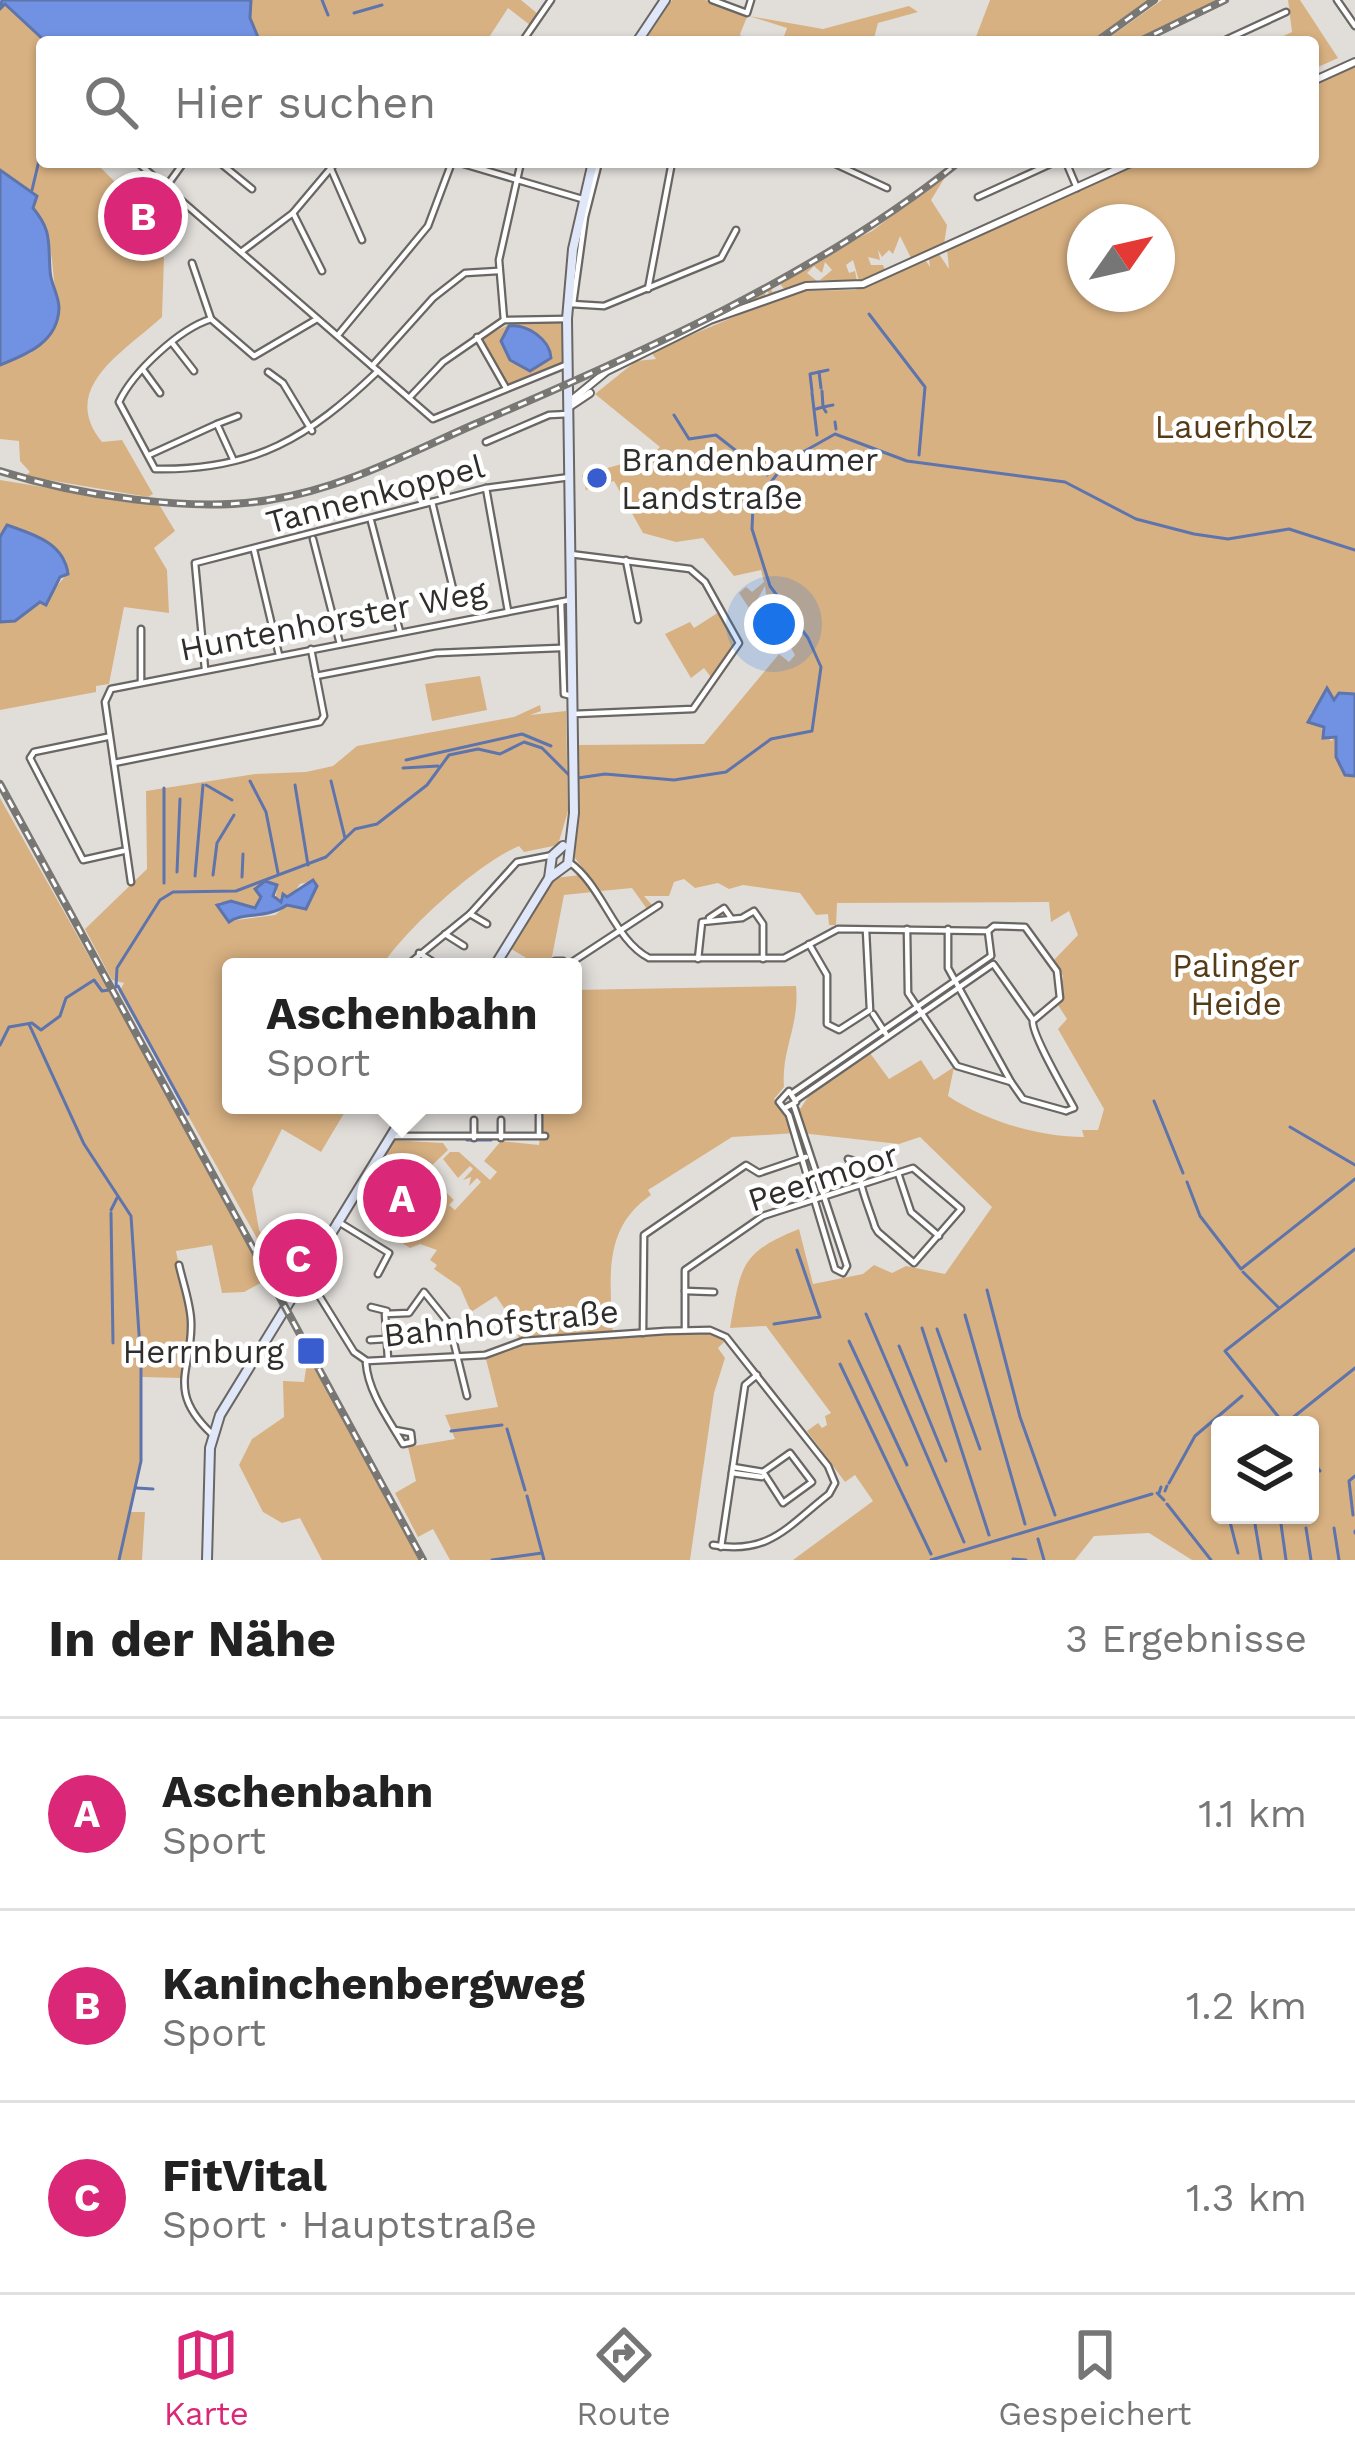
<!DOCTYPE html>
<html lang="de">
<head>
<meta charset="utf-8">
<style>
	body { margin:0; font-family:"Work Sans",sans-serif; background:#f6f6f6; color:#222 }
	.controls { position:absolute; right:36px; bottom:36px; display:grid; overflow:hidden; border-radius:12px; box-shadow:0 3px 9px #0004 }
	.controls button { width:108px; height:108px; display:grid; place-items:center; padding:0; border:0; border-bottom:3px solid #e0e0e0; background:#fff; color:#222; font:60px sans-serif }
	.compass { position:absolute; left:1067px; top:204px; width:108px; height:108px; border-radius:50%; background:#fff; box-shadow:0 3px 9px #0004; rotate:56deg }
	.you { position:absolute; left:774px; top:624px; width:42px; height:42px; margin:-30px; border:9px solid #fff; border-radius:50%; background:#1a73e8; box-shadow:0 0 0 18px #1a73e833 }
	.badge { display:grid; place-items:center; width:78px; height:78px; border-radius:50%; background:#db2777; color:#fff; font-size:39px; font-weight:700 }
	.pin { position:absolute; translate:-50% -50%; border:6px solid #fff; box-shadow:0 3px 12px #0006 }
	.popup { position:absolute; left:222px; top:958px; width:360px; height:156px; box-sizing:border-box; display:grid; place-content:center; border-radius:12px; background:#fff; filter:drop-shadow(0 3px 9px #0005); font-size:39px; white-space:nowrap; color:#767676 }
	.popup b { font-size:45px; color:#222 }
	.popup::after { content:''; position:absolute; left:50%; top:100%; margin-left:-24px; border:24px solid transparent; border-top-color:#fff }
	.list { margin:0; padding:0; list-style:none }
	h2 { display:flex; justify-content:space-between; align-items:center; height:156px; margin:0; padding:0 48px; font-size:51px }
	h2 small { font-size:39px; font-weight:400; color:#767676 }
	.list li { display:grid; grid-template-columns:78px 1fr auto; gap:36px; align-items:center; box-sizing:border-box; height:192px; padding:0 48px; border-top:3px solid #e0e0e0 }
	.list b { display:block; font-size:45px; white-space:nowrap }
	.list p { margin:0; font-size:39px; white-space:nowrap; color:#767676 }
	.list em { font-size:39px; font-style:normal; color:#767676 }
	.icon { flex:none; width:66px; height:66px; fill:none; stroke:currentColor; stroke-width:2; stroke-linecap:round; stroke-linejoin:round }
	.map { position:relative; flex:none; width:1355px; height:1560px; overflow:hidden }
	.search { position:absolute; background:#fff; box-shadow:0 3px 9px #0004; left:36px; right:36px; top:36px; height:132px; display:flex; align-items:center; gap:30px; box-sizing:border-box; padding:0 42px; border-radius:12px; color:#767676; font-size:45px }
	.sheet { height:732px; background:#fff }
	nav { display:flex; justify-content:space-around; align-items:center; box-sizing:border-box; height:168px; border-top:3px solid #e0e0e0; background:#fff; font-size:33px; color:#767676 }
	nav a { display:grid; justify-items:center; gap:6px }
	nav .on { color:#db2777 }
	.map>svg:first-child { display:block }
	.green { fill:#d8b182; fill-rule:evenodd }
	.water { fill:#7192e3; stroke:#5e74ac; stroke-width:3 }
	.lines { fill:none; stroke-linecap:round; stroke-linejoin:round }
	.stream { stroke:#5e74ac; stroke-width:3 }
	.minor-casing { stroke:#696663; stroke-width:9 }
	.tertiary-casing { stroke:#696663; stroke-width:10 }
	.secondary-casing { stroke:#696663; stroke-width:12 }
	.minor { stroke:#fff; stroke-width:4.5 }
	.tertiary { stroke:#fff; stroke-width:6 }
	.secondary { stroke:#dfe7f9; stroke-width:8 }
	.rail-casing { stroke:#797774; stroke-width:8 }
	.rail { stroke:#fff; stroke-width:3; stroke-dasharray:9; stroke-linecap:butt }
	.poi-dot { fill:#395dce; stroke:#fff; stroke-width:4.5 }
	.labels { text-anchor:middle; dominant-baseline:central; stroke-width:9; stroke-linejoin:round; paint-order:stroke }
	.park-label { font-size:33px; fill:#563b17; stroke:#fff }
	.poi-label { font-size:33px; fill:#302e2d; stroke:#fff; text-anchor:start }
	.street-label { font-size:33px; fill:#302e2d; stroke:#fff }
</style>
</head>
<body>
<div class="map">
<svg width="1355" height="1560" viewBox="0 0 1355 1560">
	<rect width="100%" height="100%" fill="#e1deda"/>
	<g class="green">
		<path d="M251,0H521L538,14L530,25L508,8L486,42H260L250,18Z"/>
		<path d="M672,0H705L747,17L740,34L744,42H644Z"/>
		<path d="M990,0H1148L1090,42H974Z"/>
		<path d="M1162,0H1219L1132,42H1103Z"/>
		<path d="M1288,0H1300L1338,58L1316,68L1313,42H1270L1292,32Z"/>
		<path d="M5,3L44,42L42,162H95L123,190L130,188L160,223L149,241L164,258L162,317C124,352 58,388 102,442L122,440L153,494L148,497L25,476L30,472L20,461L19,441L0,439V365L31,353L58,312C51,276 56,236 33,208L37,196L0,170V9Z"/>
		<path d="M909,6L918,12L878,23L873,42H782L787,28L749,16L823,29Z"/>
		<path d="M1355,65V694L1339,693L1334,700L1327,689L1319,710L1310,713L1331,741L1335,737L1345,774L1355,776V1560H1192L1149,1533L1094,1536L1075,1560H793L873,1501L855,1475L845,1482L807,1431L818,1423L822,1428L827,1425L825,1416L831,1413L766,1326L730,1328C741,1267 739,1253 799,1229L813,1284L863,1274L874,1265L892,1273L906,1266L945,1274L992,1207L920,1137L899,1144L801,1133L803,1152L796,1133L732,1137L648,1190L651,1195C600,1230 611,1283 613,1337L709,1333L726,1340L718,1348L725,1358L714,1393L690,1560H450L433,1529L418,1537L395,1493L416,1481L408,1447L455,1439L445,1415L498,1407L486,1359L520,1345L516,1326L496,1296L471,1312L460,1287L434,1269L437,1265L430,1260L437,1250L420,1244L410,1248L373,1224L423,1168L415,1163L408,1167L384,1152L391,1140L443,1143L448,1150L425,1172L454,1200L449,1205L455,1210L481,1182L477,1178L469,1186L471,1177L463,1180L473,1169L470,1166L458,1178L443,1159L450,1152H459L490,1180L497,1172L484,1161L501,1141L539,1145L543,1105H573V990L796,986C800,1025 781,1050 784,1087L774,1099L785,1113L801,1108L811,1092L870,1053L889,1079L921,1060L934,1080L954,1067L948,1096C986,1121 1038,1137 1084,1137L1082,1130H1098L1104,1109L1058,1029L1067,1019L1058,1005L1063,976L1054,960L1078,935L1069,911L1051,922L1049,902L837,903L836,925H829L828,914L816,915L800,893L743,885L729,889L718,883L695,888L684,879L674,882L669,896H644L652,905L647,909L632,888L601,891L574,857L576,745L704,744L779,654L789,662L795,655L768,609L765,586L751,611L739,593L746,587L752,592L764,582L761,570L734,576L703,538L676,542L643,533L614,481L586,490L582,475L651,456L660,447L595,394L636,361L656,359L651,352L795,291L855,290L926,261L930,267L929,259L939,254L949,269L947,249L1142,162H1313V85ZM1085,222H1157V294H1085ZM1220,1425H1310V1515H1220Z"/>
		<path d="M947,174L931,200L947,225L944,244L911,258L900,236L893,254L889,250L882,257L878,250L880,260L868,257L871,265H883L885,270L859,281L853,260L846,265L849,273L855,271L857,281L820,280L832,270L825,262L822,273L814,266L807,273L817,281L784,289L778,281L771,285L772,292L782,290L769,294L766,288L765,296L722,311L721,309L872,231Z"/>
		<path d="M515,321L562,322L563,362L507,385L481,339Z"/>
		<path d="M0,480L160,506L175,531L154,548L167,570L169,613L124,607L109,684L96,686V692L0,710V622L15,621L43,602L68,573L66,560L36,535L7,526L0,537Z"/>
		<path d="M719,612L735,647L713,680L704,668L691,678L665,634L690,622L694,628Z"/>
		<path d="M480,676L487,710L432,721L425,684Z"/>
		<path d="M540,705L541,711L530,715L566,711L568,811L558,845L524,852L519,846C477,864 406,929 381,967H231V1105H349L321,1152L282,1129L252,1189L259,1230L294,1282L291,1288L263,1249L119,992L124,983L112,980L85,929L147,869L146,791L255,774L306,772L333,766L357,746L514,717ZM266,881L277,885L275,909L281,896L293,894L300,884L313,881L316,890L299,907L288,905L275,915L229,921L219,902L255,908L261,897L255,889Z"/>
		<path d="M0,798L270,1278L244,1292L222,1293L212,1245L176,1251L190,1319L181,1378L142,1377V1450L130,1512H145L142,1560H0Z"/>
		<path d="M580,875L593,892L564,895L550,967H525V957L511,949L555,878Z"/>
		<path d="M308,1356L420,1560H322L300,1518L282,1523L263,1512L239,1465L252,1439L284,1417L283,1381L304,1382Z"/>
	</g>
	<g class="water">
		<path d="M2,0H251L250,18L260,42H46L5,4L0,9Z"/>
		<path d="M0,170L37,196L33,208C52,231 48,241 50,270C50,283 59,295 59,308C58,343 25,355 0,365Z"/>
		<path d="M509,326C527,324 550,339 551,358L530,371L510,360L501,341Z"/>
		<path d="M7,525C32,534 64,542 68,574L60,577L46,605L40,602L15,621L0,622V537Z"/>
		<path d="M1327,688L1334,700L1339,693L1355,694V776L1345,775L1336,757V737L1323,738L1324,727L1308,722Z"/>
		<path d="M313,880L317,886L306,909L287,905C267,919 242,912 229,922L217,905L231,901L255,908L261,897L255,889L265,881L277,885L273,896L281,902L283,894L287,897Z"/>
	</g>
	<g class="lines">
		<g class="stream">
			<path d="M322,0L328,15"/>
			<path d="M354,13L382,5"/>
			<path d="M32,190L42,148"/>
			<path d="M869,314L925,387L919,455"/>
			<path d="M821,388L819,372L828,370"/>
			<path d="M812,391L810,374L819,372"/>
			<path d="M812,393L817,435"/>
			<path d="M816,409L823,407L822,391"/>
			<path d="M826,412L823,407L833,405"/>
			<path d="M674,415L689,439L716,435L767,475"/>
			<path d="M835,422L836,429"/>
			<path d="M785,452L788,455"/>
			<path d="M406,760L522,734L551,746"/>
			<path d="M403,768L438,766"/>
			<path d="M578,778L605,774L674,780L726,772L771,739L812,731L821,667L808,638L770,586L752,529L753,506L787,461L835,434L907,461L1065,482L1136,519L1194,534L1228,539L1289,529L1355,550"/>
			<path d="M250,781L266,812L278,873"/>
			<path d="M331,781L345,838"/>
			<path d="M206,785L232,800"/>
			<path d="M295,785L308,865"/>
			<path d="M177,872L180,799"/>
			<path d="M213,875L217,843L234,815"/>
			<path d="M195,876L203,785"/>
			<path d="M242,877L243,854"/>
			<path d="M164,883V788"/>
			<path d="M118,986L188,1114"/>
			<path d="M116,987L117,968L160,900L173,892L236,891L326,857L355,829L377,824L427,785L449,755L478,749L500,754L524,742L542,748L569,775"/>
			<path d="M29,1024L84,1144L131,1216L141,1363"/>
			<path d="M0,1045L9,1027L32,1023L41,1030L60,1016L66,998L94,980L102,991L109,990"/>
			<path d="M1154,1101L1183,1173"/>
			<path d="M1290,1127L1355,1165"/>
			<path d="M467,1140H491"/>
			<path d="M1187,1182L1200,1216L1241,1269L1355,1179"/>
			<path d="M111,1210L117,1198"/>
			<path d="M111,1213L113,1343"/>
			<path d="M1243,1272L1279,1308"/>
			<path d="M987,1290L1020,1417L1055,1515"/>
			<path d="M866,1314L964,1542"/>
			<path d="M965,1315L1025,1524"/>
			<path d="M774,1324L820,1317L797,1250"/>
			<path d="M922,1328L989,1535"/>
			<path d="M937,1329L980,1449"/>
			<path d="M849,1341L907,1465"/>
			<path d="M899,1346L946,1461"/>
			<path d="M840,1364L931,1554"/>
			<path d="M1286,1423L1355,1368"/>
			<path d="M1285,1425L1225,1351L1355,1249"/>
			<path d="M507,1429L525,1490"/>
			<path d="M451,1431L502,1425"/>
			<path d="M1310,1458L1320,1471"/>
			<path d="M1169,1483L1195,1436L1242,1396"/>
			<path d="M137,1488L153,1489"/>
			<path d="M1165,1491L1167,1486"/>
			<path d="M1157,1493L1164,1500"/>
			<path d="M1159,1493L1161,1487"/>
			<path d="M527,1496L544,1560"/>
			<path d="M1167,1504L1211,1560"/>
			<path d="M1353,1515L1349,1481L1355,1476"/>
			<path d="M1229,1518L1238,1553"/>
			<path d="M1255,1524L1261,1560"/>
			<path d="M1281,1524L1286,1560"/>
			<path d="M1306,1528L1311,1560"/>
			<path d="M1334,1528L1339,1560"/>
			<path d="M1355,1531V1533"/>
			<path d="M1038,1539L1044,1560"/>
			<path d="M1013,1559L1026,1560"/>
			<path d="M119,1560L141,1461V1368"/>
			<path d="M492,1560L542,1553"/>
			<path d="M931,1560L1152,1494"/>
		</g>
		<defs>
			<g id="minor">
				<path d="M712,0L747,13L751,0"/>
				<path d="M1337,0L1355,26"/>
				<path d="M522,42L551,0"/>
				<path d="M1221,42L1286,12"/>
				<path d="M137,162L433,419L568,364"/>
				<path d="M219,162L252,189"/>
				<path d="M457,162L582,199"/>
				<path d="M831,162L887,188"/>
				<path d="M1066,162L1077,188"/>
				<path d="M331,169L362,240"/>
				<path d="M166,187L184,162"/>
				<path d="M978,197L1055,162"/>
				<path d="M293,213L322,271"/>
				<path d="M241,252L293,213L336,162"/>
				<path d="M192,263L211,319"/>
				<path d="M648,289L672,162"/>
				<path d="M571,304L604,306L721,258L736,230"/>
				<path d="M573,304L585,217L599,162"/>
				<path d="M317,319L254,356L211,319C179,329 133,372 119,402L155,469C255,471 309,437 378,371"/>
				<path d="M504,320L499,260L521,162"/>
				<path d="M338,335L428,226L452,162"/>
				<path d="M477,337L506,388"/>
				<path d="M173,344L194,371"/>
				<path d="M372,366L433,298L465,273L498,271"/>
				<path d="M144,371L160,393"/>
				<path d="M268,372L283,383L312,431"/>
				<path d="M409,398L443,362L504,320L566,319"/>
				<path d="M217,424L238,416"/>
				<path d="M486,442L549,415L569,414"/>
				<path d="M149,455L217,424L233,459"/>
				<path d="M486,488L508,611"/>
				<path d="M432,502L455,597"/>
				<path d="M371,521L400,632"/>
				<path d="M313,539L340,644"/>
				<path d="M254,550L279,655"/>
				<path d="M570,554L690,569L705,582L739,643L693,709L573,714"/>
				<path d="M626,560L638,620"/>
				<path d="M561,602L564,694L572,696"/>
				<path d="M141,629V682"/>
				<path d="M205,669L195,563L486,488L570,477"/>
				<path d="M316,676L436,653L560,648"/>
				<path d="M107,737L34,752L30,758L83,860L123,851"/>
				<path d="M114,763L320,722L324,716L311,649"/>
				<path d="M569,862C603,886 614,940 649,958H784L838,929L988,931"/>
				<path d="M131,882L105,702L111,689L570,600"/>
				<path d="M470,914L487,924"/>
				<path d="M709,918L724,908L731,918"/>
				<path d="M907,929L908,993L957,1066L1011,1082"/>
				<path d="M948,929V968L1011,1082L1023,1099L1066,1111"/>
				<path d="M988,931L991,955"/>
				<path d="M988,931L994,926L1025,927L1057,971L1060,998L1035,1019"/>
				<path d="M445,934L464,946"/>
				<path d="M809,944L827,975V1024L839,1030L870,1010L866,930"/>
				<path d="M419,953L441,967"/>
				<path d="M698,959L702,922L742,918L754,911L763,924V959"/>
				<path d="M994,965L1033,1020C1030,1032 1066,1093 1074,1108L1066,1111"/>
				<path d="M566,966L659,905"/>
				<path d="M405,967L470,914L517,862L553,855"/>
				<path d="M558,967L555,961H563"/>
				<path d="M873,1014L886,1034"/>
				<path d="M794,1092L991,956"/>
				<path d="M796,1100L993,964"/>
				<path d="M785,1108L796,1102L789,1091L779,1102L789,1115L835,1269L843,1273L847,1266L794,1106"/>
				<path d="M501,1120V1138"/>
				<path d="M539,1134V1115"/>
				<path d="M390,1136H545"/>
				<path d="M474,1138V1120"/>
				<path d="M898,1173L911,1212L939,1236"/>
				<path d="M337,1221L389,1253L378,1274"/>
				<path d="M179,1265C183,1283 190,1302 191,1320C194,1368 164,1389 212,1434"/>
				<path d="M305,1273L354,1352L367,1361L485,1355L523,1341L666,1331L710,1330L726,1337L828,1466L835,1483L829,1494C787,1527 769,1555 713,1545"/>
				<path d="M685,1291L714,1292"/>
				<path d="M371,1307L387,1311"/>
				<path d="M685,1330V1270L763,1216L772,1213L913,1168L961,1209L914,1263L878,1232L875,1227C869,1207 857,1182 859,1162L848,1159L858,1170"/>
				<path d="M643,1333L644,1235L746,1165L759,1173L806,1157"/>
				<path d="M370,1340L386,1339"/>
				<path d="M388,1359L385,1314L409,1313L424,1292L449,1323L467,1396"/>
				<path d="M366,1363C368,1392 389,1420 403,1444L412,1442L411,1433L395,1430"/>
				<path d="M790,1453L812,1482L783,1503L763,1472Z"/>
				<path d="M733,1467L763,1472"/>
				<path d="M732,1473L762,1477"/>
				<path d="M721,1547L745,1385L757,1375"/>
			</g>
			<g id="tertiary">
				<path d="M1313,81L1355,62"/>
				<path d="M569,402L607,371L710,320L806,286L863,284L1133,162"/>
				<path d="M569,407L590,393"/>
			</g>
			<g id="secondary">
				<path d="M637,42L665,0"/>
				<path d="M549,878L568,864L574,813L567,319L573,249L593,162"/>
				<path d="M494,967L549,878L552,856L563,846"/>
				<path d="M207,1560L210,1448L220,1415L410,1105"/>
			</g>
		</defs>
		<use href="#minor" class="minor-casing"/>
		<use href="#tertiary" class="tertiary-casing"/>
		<use href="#secondary" class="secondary-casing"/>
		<use href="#minor" class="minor"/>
		<use href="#tertiary" class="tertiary"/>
		<use href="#secondary" class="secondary"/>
		<defs>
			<g id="rail">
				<path d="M1096,42L1154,0"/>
				<path d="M1138,42L1225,0"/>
				<path d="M0,471C76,495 191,513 269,500C342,489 407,454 473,425C640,353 817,276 959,162"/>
				<path d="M0,784L423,1560"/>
			</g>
		</defs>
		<use href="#rail" class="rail-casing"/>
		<use href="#rail" class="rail"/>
	</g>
	<g class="poi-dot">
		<circle cx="597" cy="478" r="12"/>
		<rect x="296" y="1336" width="30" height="30" rx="6"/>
	</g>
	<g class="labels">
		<g class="park-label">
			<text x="1234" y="426">Lauerholz</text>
			<text x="1236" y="965">Palinger<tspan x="1236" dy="38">Heide</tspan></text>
		</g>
		<g class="poi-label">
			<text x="621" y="459">Brandenbaumer<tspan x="621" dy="38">Landstraße</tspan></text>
			<text x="284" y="1351" text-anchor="end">Herrnburg</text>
		</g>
		<g class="street-label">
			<text transform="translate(375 494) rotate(-15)">Tannenkoppel</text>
			<text transform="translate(333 620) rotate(-11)">Huntenhorster Weg</text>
			<text transform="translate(823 1177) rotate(-18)">Peermoor</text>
			<text transform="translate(501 1323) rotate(-6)">Bahnhofstraße</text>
		</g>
	</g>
</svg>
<div class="controls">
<button><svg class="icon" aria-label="layers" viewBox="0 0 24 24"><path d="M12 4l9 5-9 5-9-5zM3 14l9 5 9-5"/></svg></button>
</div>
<svg class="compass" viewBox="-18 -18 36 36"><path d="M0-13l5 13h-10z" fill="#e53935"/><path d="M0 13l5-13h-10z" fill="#767676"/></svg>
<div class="you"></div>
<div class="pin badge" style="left:402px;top:1198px">A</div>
<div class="popup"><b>Aschenbahn</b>Sport</div>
<div class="pin badge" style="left:143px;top:216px">B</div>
<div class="pin badge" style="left:298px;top:1258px">C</div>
<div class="search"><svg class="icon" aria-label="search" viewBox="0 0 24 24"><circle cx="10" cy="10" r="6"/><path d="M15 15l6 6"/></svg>Hier suchen</div>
</div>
<section class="sheet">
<h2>In der Nähe<small>3 Ergebnisse</small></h2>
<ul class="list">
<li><span class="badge">A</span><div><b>Aschenbahn</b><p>Sport</p></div><em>1.1 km</em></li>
<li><span class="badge">B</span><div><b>Kaninchenbergweg</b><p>Sport</p></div><em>1.2 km</em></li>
<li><span class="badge">C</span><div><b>FitVital</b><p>Sport · Hauptstraße</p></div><em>1.3 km</em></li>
</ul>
</section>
<nav>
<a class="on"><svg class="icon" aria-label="map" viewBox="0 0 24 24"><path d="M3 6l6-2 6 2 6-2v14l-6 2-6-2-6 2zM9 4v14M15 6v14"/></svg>Karte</a>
<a><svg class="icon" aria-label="directions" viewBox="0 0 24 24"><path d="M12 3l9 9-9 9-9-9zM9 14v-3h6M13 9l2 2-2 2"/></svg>Route</a>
<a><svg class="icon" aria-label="saved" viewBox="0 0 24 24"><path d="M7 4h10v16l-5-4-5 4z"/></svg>Gespeichert</a>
</nav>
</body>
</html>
